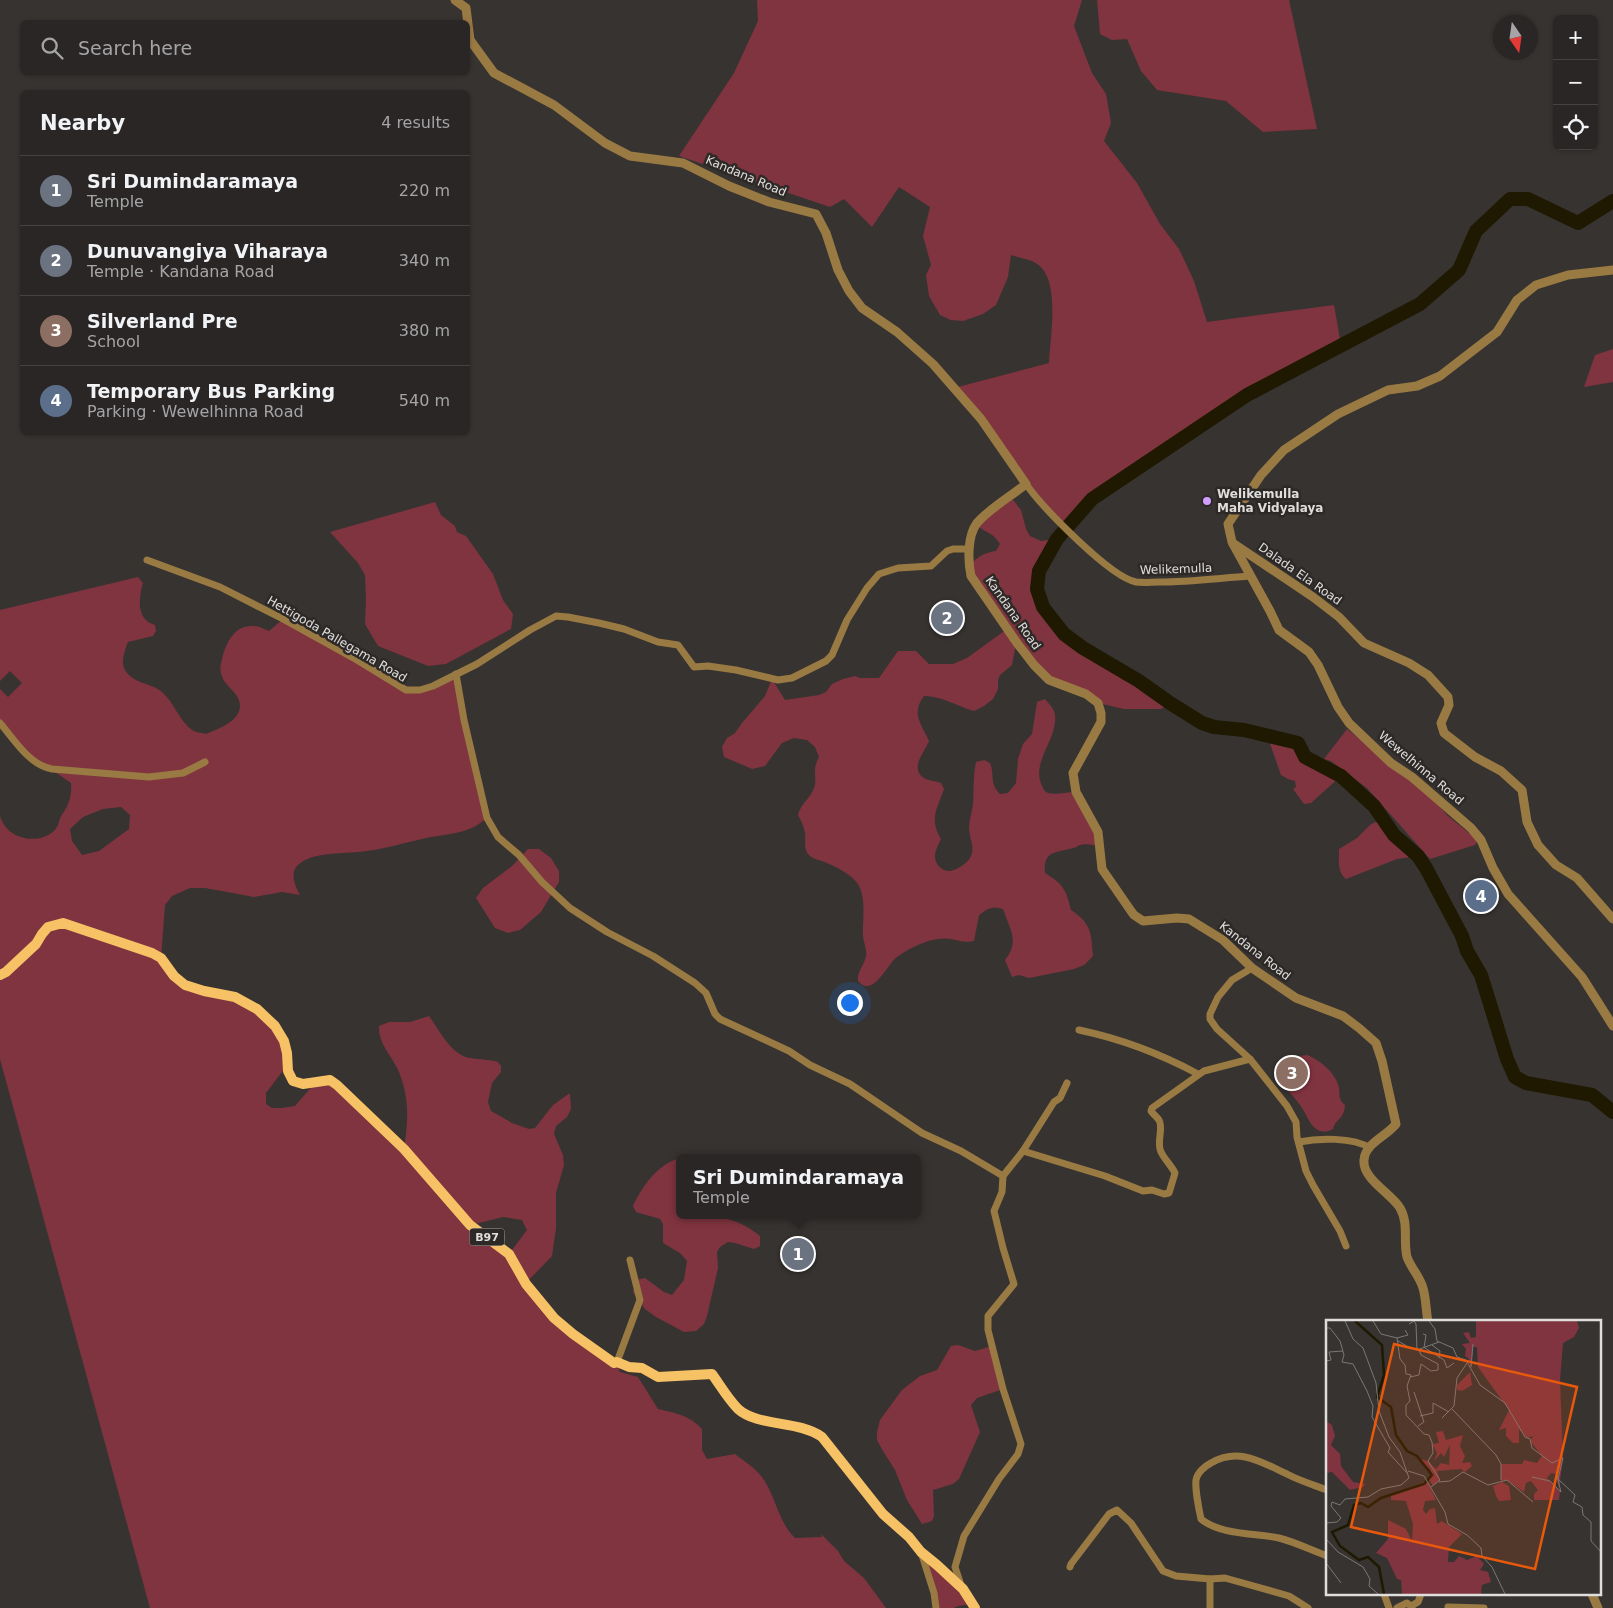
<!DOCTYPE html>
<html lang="en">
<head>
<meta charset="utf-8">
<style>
	body { margin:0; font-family:"DejaVu Sans",sans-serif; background:#353232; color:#f1f3f6 }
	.controls { position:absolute; right:15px; top:15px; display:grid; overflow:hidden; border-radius:8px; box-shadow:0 1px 4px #0004 }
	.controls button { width:45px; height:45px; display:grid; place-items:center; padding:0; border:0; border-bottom:1px solid #454342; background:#292625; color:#f1f3f6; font:25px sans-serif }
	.compass { position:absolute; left:1493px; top:15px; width:45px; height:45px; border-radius:50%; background:#292625; box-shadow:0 1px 4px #0004; rotate:167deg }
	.you { position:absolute; left:849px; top:1002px; width:18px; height:18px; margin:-12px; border:4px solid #fff; border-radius:50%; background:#1a73e8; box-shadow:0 0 0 8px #1a73e833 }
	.badge { display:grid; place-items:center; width:32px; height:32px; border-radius:50%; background:#95b2f1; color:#fff; font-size:16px; font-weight:700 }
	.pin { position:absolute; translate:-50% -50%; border:2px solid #fff; box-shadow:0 1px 5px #0006 }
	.popup { position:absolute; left:676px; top:1154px; width:245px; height:65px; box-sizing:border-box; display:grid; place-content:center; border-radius:8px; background:#292625; filter:drop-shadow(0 1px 4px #0005); font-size:16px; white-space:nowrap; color:#a5a5a7 }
	.popup b { font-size:19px; color:#f1f3f6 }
	.popup::after { content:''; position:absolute; left:50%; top:100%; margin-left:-10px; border:10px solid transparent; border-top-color:#292625 }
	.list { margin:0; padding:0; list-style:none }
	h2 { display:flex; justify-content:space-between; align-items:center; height:65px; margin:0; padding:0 20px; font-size:21px }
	h2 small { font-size:16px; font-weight:400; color:#a5a5a7 }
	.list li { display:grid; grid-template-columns:32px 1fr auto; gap:15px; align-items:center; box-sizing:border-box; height:70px; padding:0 20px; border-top:1px solid #454342 }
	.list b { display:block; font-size:19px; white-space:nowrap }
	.list p { margin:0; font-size:16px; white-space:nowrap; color:#a5a5a7 }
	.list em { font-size:16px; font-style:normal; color:#a5a5a7 }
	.icon { flex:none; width:28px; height:28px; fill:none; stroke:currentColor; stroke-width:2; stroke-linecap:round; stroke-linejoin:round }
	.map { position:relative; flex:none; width:1613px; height:1608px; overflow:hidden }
	.search { position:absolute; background:#292625; box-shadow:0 1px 4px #0004; left:20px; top:20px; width:450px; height:55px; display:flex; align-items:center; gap:12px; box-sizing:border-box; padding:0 18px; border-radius:8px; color:#a5a5a7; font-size:19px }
	.panel { position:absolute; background:#292625; box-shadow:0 1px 4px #0004; left:20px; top:90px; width:450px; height:345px; border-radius:8px }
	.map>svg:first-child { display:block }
	.green { fill:#80343f; fill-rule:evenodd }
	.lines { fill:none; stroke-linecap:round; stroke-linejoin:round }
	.river { stroke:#1e1900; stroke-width:14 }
	.minor { stroke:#9a7a43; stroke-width:7 }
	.tertiary { stroke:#9a7a43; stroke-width:9 }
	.primary { stroke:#f7c265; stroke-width:10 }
	.poi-dot { fill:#d19dfe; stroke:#2d2927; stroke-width:2 }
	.labels { text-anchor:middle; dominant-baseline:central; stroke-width:5; stroke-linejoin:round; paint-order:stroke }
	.shield { fill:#2d2927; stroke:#aaa8a6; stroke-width:1 }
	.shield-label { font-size:11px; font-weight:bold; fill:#e0dedd }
	.street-label { font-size:12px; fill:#e0dedd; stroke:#2d2927 }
	.poi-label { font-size:12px; font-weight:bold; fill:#e0dedd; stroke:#2d2927; text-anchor:start }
	.inset-river { fill:none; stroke:#1e1900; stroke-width:2.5 }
	.inset-road { fill:none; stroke:#7b7776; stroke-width:1 }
	.view { fill:#e8590c; fill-opacity:0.15; stroke:#e8590c; stroke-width:2.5 }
	.inset-edge { fill:none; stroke:#e0dedd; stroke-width:2.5 }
</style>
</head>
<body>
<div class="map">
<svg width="1613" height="1608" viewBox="0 0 1613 1608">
	<rect width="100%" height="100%" fill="#373331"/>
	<g class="green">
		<path d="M757,0H1082L1074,26L1092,73L1106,94L1111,123L1104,141L1137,183L1160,224L1179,249L1194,281L1207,322L1334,305L1341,345L1247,395L1092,499L1066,529L1033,495L954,388L1049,363C1050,338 1061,279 1037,264C1030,259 1019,258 1011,255L1008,277L996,305L983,314L963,321L951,320L940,315L929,296L926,275L931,265L923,236L930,207L899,187L872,227L844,199L830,207L679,156L734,73L758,21Z"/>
		<path d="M1097,0H1289L1317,129L1263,132L1226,101L1157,90L1141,71L1127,39L1112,40L1100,34Z"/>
		<path d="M1613,349V382L1584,387L1595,355Z"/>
		<path d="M1010,496L1021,510L1026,529L1030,536L1041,541L1057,539L1039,571L1037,589L1043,607L1064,634L1083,648L1139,681L1170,703L1161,709H1124L1098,703L1049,680L1016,644L1012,665L1000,675L998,680V689L993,699L984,706L974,711C956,706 943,696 924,696C911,713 921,724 929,741C925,752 909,768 924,778C929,781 936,781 941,783L944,789C937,809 929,819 941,839C939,843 936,849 935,854C934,863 941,872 951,871C958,869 966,864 970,858C976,848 969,838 969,828C969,820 972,812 973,804C974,790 973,776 976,762L984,760L990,763C995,776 989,783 1000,794L1008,793L1016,783L1018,759L1023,744L1032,734L1037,702L1045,699C1049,704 1054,708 1055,715C1058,740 1029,763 1043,788C1044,790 1045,792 1048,793C1056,795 1068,792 1076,792L1100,846C1094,845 1086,843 1080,845C1073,848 1081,846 1073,848C1056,853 1043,850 1045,873C1063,884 1066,889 1071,910C1092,924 1091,933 1093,956L1084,965L1074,969L1029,978L1019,975L1012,977L1005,960C1020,941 1010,930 1003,909C992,906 988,908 979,915L974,941C964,943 961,941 951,939C934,936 912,946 897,957C887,964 873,999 858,981C857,971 864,966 866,956C867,950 864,943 863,937C862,921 867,900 858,884C852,875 837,867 827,863C821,860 814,860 809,855C803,849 806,840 805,833C804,826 801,821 798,815C801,803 810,799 814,788C818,777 811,772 819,757L815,747L807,740L794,738L782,743L765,766L752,769L724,757L722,747L727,738L735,733L742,723L765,696L772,679L785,700L819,695L826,692L832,684L843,679L855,676L860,678H879L898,651H916L929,664H953L967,658L1007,629L969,567C977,557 983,553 996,551L1000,544C992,531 986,534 976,524Z"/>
		<path d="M435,502L441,515L455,526L457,532L466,536L493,574L503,600L513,614L511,629L446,664L428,666L378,646L365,624L366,599L365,575L358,563L330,532Z"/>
		<path d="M138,577L143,583C140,593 137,610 145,619C147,622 152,624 155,625L156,631L153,636L128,642C125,650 121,661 124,668C132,685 152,682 163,693C174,703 179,720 192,730C195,732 202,733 206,734C218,729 240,721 240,706C240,692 223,686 221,673C219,668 222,660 223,655C228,639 236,625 254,626C259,626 264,629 269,631L283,619L406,690H420L456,674L487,818C483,821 479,824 474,827C460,834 441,835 426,838C404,843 381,850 358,852C340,854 314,852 299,864C289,872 295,886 300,895L282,892L254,897L205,888H190L172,896L165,905L161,958L185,985L235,997L275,1026L288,1064L266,1093V1104L272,1108H281L295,1106L315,1083L324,1080L404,1149C408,1121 410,1100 399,1072C393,1057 378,1044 379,1026L389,1022H410L429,1016C440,1031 451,1055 470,1058C480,1060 489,1059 498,1062L501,1066V1072L492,1083L488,1102L491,1111L512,1123L529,1129L535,1128L553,1105L570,1093L571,1109L567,1117L556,1126L554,1134L563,1155L564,1165L556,1193V1228L552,1256L526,1283L554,1318L617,1362L620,1372L638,1377L658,1409C675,1413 689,1415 702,1429V1450L707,1459L735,1454C744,1461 755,1468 762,1477C776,1496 778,1522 795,1538L822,1537L821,1534L838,1551L844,1561L864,1578L886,1608H150L0,1059V816C3,826 10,834 21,837C33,841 49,839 57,827C59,824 59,820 61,816C69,805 72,796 71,783L52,770L37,763L0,723V689L8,697L22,683L10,671L0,681V610ZM121,807L130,815L129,829L99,851L82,855L72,841L70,829L83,817L103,809ZM503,1217L522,1220L527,1230L509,1254L471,1225Z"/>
		<path d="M1347,729L1421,786L1448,816L1474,837L1477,842L1475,845L1430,859L1367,788L1331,761L1324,759Z"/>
		<path d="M1267,735L1298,743L1305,757L1341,776L1311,803L1304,804L1293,789L1296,787L1295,781L1288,779L1281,775Z"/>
		<path d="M1383,818L1394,835L1418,856L1397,859L1346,879C1337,872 1339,860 1339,849L1357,838L1370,825Z"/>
		<path d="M528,849H539L551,858L559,871V882L541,912L520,930L508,933L495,928L476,898L483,888L512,866Z"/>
		<path d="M1307,1055C1320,1060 1336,1073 1339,1088C1340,1096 1338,1099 1345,1105C1344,1120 1336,1118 1333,1129C1313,1139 1309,1117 1300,1105C1293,1095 1284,1087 1277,1078L1300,1056Z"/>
		<path d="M677,1159L679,1160V1215C711,1215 734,1215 760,1236V1246L754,1249L735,1243L728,1242L720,1247L717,1252L718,1268L707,1316L704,1324L696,1331L684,1332L656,1317L645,1309L633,1292L636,1280L645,1278L664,1292L672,1295L684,1280L687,1261L680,1253L663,1243V1224L660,1219L636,1212L633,1206C642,1187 656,1166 677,1159Z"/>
		<path d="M958,1345L975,1351L992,1346L1003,1389L977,1398L971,1405L980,1432L959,1479L953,1484L933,1490L934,1516L932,1521L922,1524L907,1500L895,1470L883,1451L877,1440V1432L880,1420L902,1390L920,1376L937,1370L951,1346Z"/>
		<path d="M921,1552L972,1604L958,1606L954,1608H936Z"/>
	</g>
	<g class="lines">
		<path class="river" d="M1613,201L1578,223L1528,199H1510L1476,231L1459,270L1420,304L1247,395L1092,499L1057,539L1039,571L1037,589L1043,607L1064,634L1083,648L1139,681L1170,703L1202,723L1214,727L1244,730L1298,743L1305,757L1341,776L1374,806L1394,835L1418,856L1426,868L1462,936L1467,951L1481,975L1507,1059L1515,1077L1526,1083L1592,1095L1613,1112"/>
		<g class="minor">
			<path d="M1026,484C1042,507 1110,577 1136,582C1143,583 1152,582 1159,582C1190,582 1220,578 1250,576"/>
			<path d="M147,560L220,587L283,619L357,660L406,690H420L433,686L477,664L530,630L556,616L568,617L599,623L624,629L658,642L678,645L694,667L708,666L736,670L778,680L792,678L826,661L832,655L847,620L867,588L879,574L898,568L931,566L947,551L953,549H969"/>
			<path d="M456,674L464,720L487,818L498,837L519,855L542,882L570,908L607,932L653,956L695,983L706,993L715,1014L720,1019L789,1051L810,1065L850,1084L922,1133L961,1151L1003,1176"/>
			<path d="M0,723C14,739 29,765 52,769L149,777L183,773L205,762"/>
			<path d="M1252,968L1232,980L1218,997L1210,1014V1019L1217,1029L1250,1059L1287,1106L1296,1122L1297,1137L1306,1171L1313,1185L1340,1231L1346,1246"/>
			<path d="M1079,1030C1122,1039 1159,1053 1198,1074"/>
			<path d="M1299,1142C1318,1138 1353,1137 1370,1148"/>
			<path d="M1023,1151L1105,1176L1143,1191L1152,1190L1164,1194L1169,1193L1175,1173C1171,1165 1165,1160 1161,1152C1156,1142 1164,1128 1159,1120C1157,1117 1153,1114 1151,1111L1152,1108L1204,1071L1250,1059"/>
			<path d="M617,1362L640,1300L630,1260"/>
			<path d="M1327,1490C1314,1485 1300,1481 1287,1474C1261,1462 1239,1447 1211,1463C1205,1466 1197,1473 1196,1480C1195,1488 1199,1510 1201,1519C1220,1535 1255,1533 1279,1538C1295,1542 1311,1550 1327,1556"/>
			<path d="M921,1552L934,1593L936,1608"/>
			<path d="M1070,1567L1071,1564L1109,1514L1117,1510L1131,1523L1163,1571L1176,1576L1210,1579L1225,1578L1289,1596L1308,1608"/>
			<path d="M962,1588L955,1567L964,1536L999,1479L1018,1454L1021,1444L1003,1389L988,1330V1316L1014,1284L1003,1248L994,1211L1002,1192L1003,1176L1023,1151L1054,1102L1060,1098L1067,1083"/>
			<path d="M1384,1594L1389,1608"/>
			<path d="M1411,1606L1418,1602L1421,1594"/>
			<path d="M1448,1607L1484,1608"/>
			<path d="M1210,1608V1579"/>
			<path d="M1397,1608L1407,1603L1411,1606L1412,1608"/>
		</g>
		<g class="tertiary">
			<path d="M455,0L466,8L470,40L494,73L554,105L605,143L630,156L683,163L729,186L769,202L816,214L826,233L838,270L849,291L862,308L897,332L933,364L981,419L1026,484C1010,497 990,508 977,523C967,536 968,562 971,576L1017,643L1034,665L1049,680L1086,694L1098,703L1101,713V722L1073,773L1076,792L1098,832L1102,869L1131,911L1134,915L1143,921L1177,918L1189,919L1223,940L1252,968L1296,998L1343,1016L1359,1028L1376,1043L1382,1061L1396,1124C1387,1136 1365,1143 1364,1160C1362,1179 1392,1194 1400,1208C1409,1223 1403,1241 1407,1257C1411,1268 1420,1277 1423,1288C1426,1298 1426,1311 1428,1322"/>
			<path d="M1613,270L1568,275L1536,285L1517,300L1497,332L1440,376L1417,386L1388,390L1338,414L1284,450L1261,475L1228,524L1232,542L1270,611L1279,630L1309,652L1318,665L1338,707L1349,723L1391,763L1412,777L1471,828L1481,840L1493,868L1508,894L1582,977L1613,1026"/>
			<path d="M1234,544L1313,597L1339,617L1364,643L1409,663L1428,675L1448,697L1449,705L1441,723L1444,733L1475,757L1501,771L1522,790L1527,822L1538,845L1556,865L1577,878L1613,919"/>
			<path d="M1592,1594L1598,1608"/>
		</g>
		<path class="primary" d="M0,975L6,972L36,944L42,934L48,927L63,923L152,953L161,958L174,976L185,985L204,991L235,997L257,1009L275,1026L284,1041L287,1053L288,1071L293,1081L303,1084L330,1080L337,1085L404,1149L470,1225L509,1254L526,1284L554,1318L573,1334L614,1363L617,1362L629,1367L642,1368L658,1377L712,1374C720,1385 728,1399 738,1409C758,1427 798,1420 822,1437L883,1514L909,1537L921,1552L937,1565L963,1589L975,1608"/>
	</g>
	<circle class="poi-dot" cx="1207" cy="501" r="5"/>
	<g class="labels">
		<rect class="shield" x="469.5" y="1228.5" width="35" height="17" rx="4"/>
		<g class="shield-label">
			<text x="487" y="1237">B97</text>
		</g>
		<g class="street-label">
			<text transform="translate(746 176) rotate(23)">Kandana Road</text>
			<text transform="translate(1176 569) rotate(-2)">Welikemulla</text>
			<text transform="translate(1300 574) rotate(35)">Dalada Ela Road</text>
			<text transform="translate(1013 613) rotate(55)">Kandana Road</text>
			<text transform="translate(337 639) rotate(30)">Hettigoda Pallegama Road</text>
			<text transform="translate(1421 768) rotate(40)">Wewelhinna Road</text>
			<text transform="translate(1255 951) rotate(38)">Kandana Road</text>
		</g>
		<g class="poi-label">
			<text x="1217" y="494">Welikemulla<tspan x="1217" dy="14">Maha Vidyalaya</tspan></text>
		</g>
	</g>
	<g transform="translate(1326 1320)">
		<rect width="275" height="275" fill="#373331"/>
		<path d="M150,1H251L253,8L248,17L237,23L234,60L237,138L233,169L230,154L225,153L221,158L234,171L233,180H208V174L212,170L205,161L200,163L198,172L181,160L175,161V144H196L198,140L211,143L216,136L204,121L207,116L201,118L193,109V123H187L180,116V108L173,110L183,90L152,47L151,27H147L145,49L143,39L139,36L140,29L136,24L144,23L137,13L143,12L145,18L150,17ZM144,52L146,65L136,71L131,70V65ZM0,101L6,105L9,116L5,125L14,134L15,146L27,162L39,164L37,167L24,170L6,152L0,153ZM117,111L120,120L137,115L134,126L139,136L136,143L144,142L146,146L139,152L135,149L111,151L114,160L107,166L103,160L106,155L104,149L94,139L102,141L110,149L115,143L123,145L124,125L118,137L115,133L108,141L111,133L106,124L113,123L110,112ZM101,161L110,180L99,181L97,190L100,194L104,189L109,188L111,204L116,201L136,214L123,227L122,242H128L133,236L141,240L151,236L158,244L154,250L162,252L165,262L156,265L155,274H76L75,260L71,259L61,238L50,233L62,219V200L80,209L86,221L87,204L80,181L65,180V175ZM176,162L183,166L185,180L173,181L170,176L167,166Z" fill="#80343f"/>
		<path class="inset-river" d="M29,1L56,25L58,55L51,77L65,87L70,115L81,131L91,136L106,155L98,164L55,178L42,187L35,183L28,185L22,205L6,212L14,226L33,240L42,237L53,247L58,274"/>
		<path class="inset-road" d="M47,1L55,14L71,18L74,39L79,45L80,54L85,55L81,66L84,81L80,85V95L98,114L103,115L106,122L107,133L102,141L114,160L105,167M103,1L109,9L111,21L127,28L131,37L140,40L154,65L179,83L199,117L204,119L206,128L226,143L237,138L232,159L249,175L247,182L256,187L257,195L265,202V221L275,232M83,4L88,1L90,4L91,30L113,22M0,8H4L14,21L18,35L16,42L27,44L41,71L47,86L46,97L64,128L62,132L82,154M97,14L100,15L98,28M71,18L82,15L79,10M72,21L86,29M106,25L114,31L113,38M99,28L118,40L121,48L128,43M0,41L5,40L3,32L17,31M145,47L147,24M84,57L93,55L95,44L105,51L112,50V44L95,35L93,30M88,72L98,102L92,106M126,89L170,135L175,144V160M94,96L107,93V83L123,92M116,98L128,86L131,58L141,43M82,151L98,156L119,192L122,204L141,215L155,228L156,236L166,247L179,274M206,157L224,161L235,172L231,156M113,162L124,161L137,152L162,165L181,160L207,182M0,203L11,202L15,198L5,186L6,182L14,185L19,179L42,177L55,169L75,165L83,158L74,132L63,117L53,91L50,63L37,28L27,19L19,1M0,219L12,232L37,247L44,259L43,266L52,274M0,243L15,263"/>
		<path class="view" d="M68,24L251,67L209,249L25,207Z"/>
		<rect width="275" height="275" class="inset-edge"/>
	</g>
</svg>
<div class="controls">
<button>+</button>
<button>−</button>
<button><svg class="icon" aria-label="locate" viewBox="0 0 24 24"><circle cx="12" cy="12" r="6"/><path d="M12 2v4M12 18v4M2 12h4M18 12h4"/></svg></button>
</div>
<svg class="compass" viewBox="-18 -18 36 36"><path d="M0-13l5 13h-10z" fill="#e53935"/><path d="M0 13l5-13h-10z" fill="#a5a5a7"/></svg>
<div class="you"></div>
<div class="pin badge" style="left:798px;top:1254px;background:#6b7280">1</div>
<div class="popup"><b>Sri Dumindaramaya</b>Temple</div>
<div class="pin badge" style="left:947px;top:618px;background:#6b7280">2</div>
<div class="pin badge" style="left:1292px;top:1073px;background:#8d6e63">3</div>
<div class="pin badge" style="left:1481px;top:896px;background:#5c6f8a">4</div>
<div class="search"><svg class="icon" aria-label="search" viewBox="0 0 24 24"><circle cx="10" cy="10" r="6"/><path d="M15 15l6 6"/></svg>Search here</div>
<section class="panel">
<h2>Nearby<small>4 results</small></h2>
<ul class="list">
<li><span class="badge" style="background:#6b7280">1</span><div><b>Sri Dumindaramaya</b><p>Temple</p></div><em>220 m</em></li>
<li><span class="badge" style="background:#6b7280">2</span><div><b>Dunuvangiya Viharaya</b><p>Temple · Kandana Road</p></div><em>340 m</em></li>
<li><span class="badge" style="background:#8d6e63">3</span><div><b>Silverland Pre</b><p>School</p></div><em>380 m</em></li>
<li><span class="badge" style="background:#5c6f8a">4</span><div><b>Temporary Bus Parking</b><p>Parking · Wewelhinna Road</p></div><em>540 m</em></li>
</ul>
</section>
</div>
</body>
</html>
